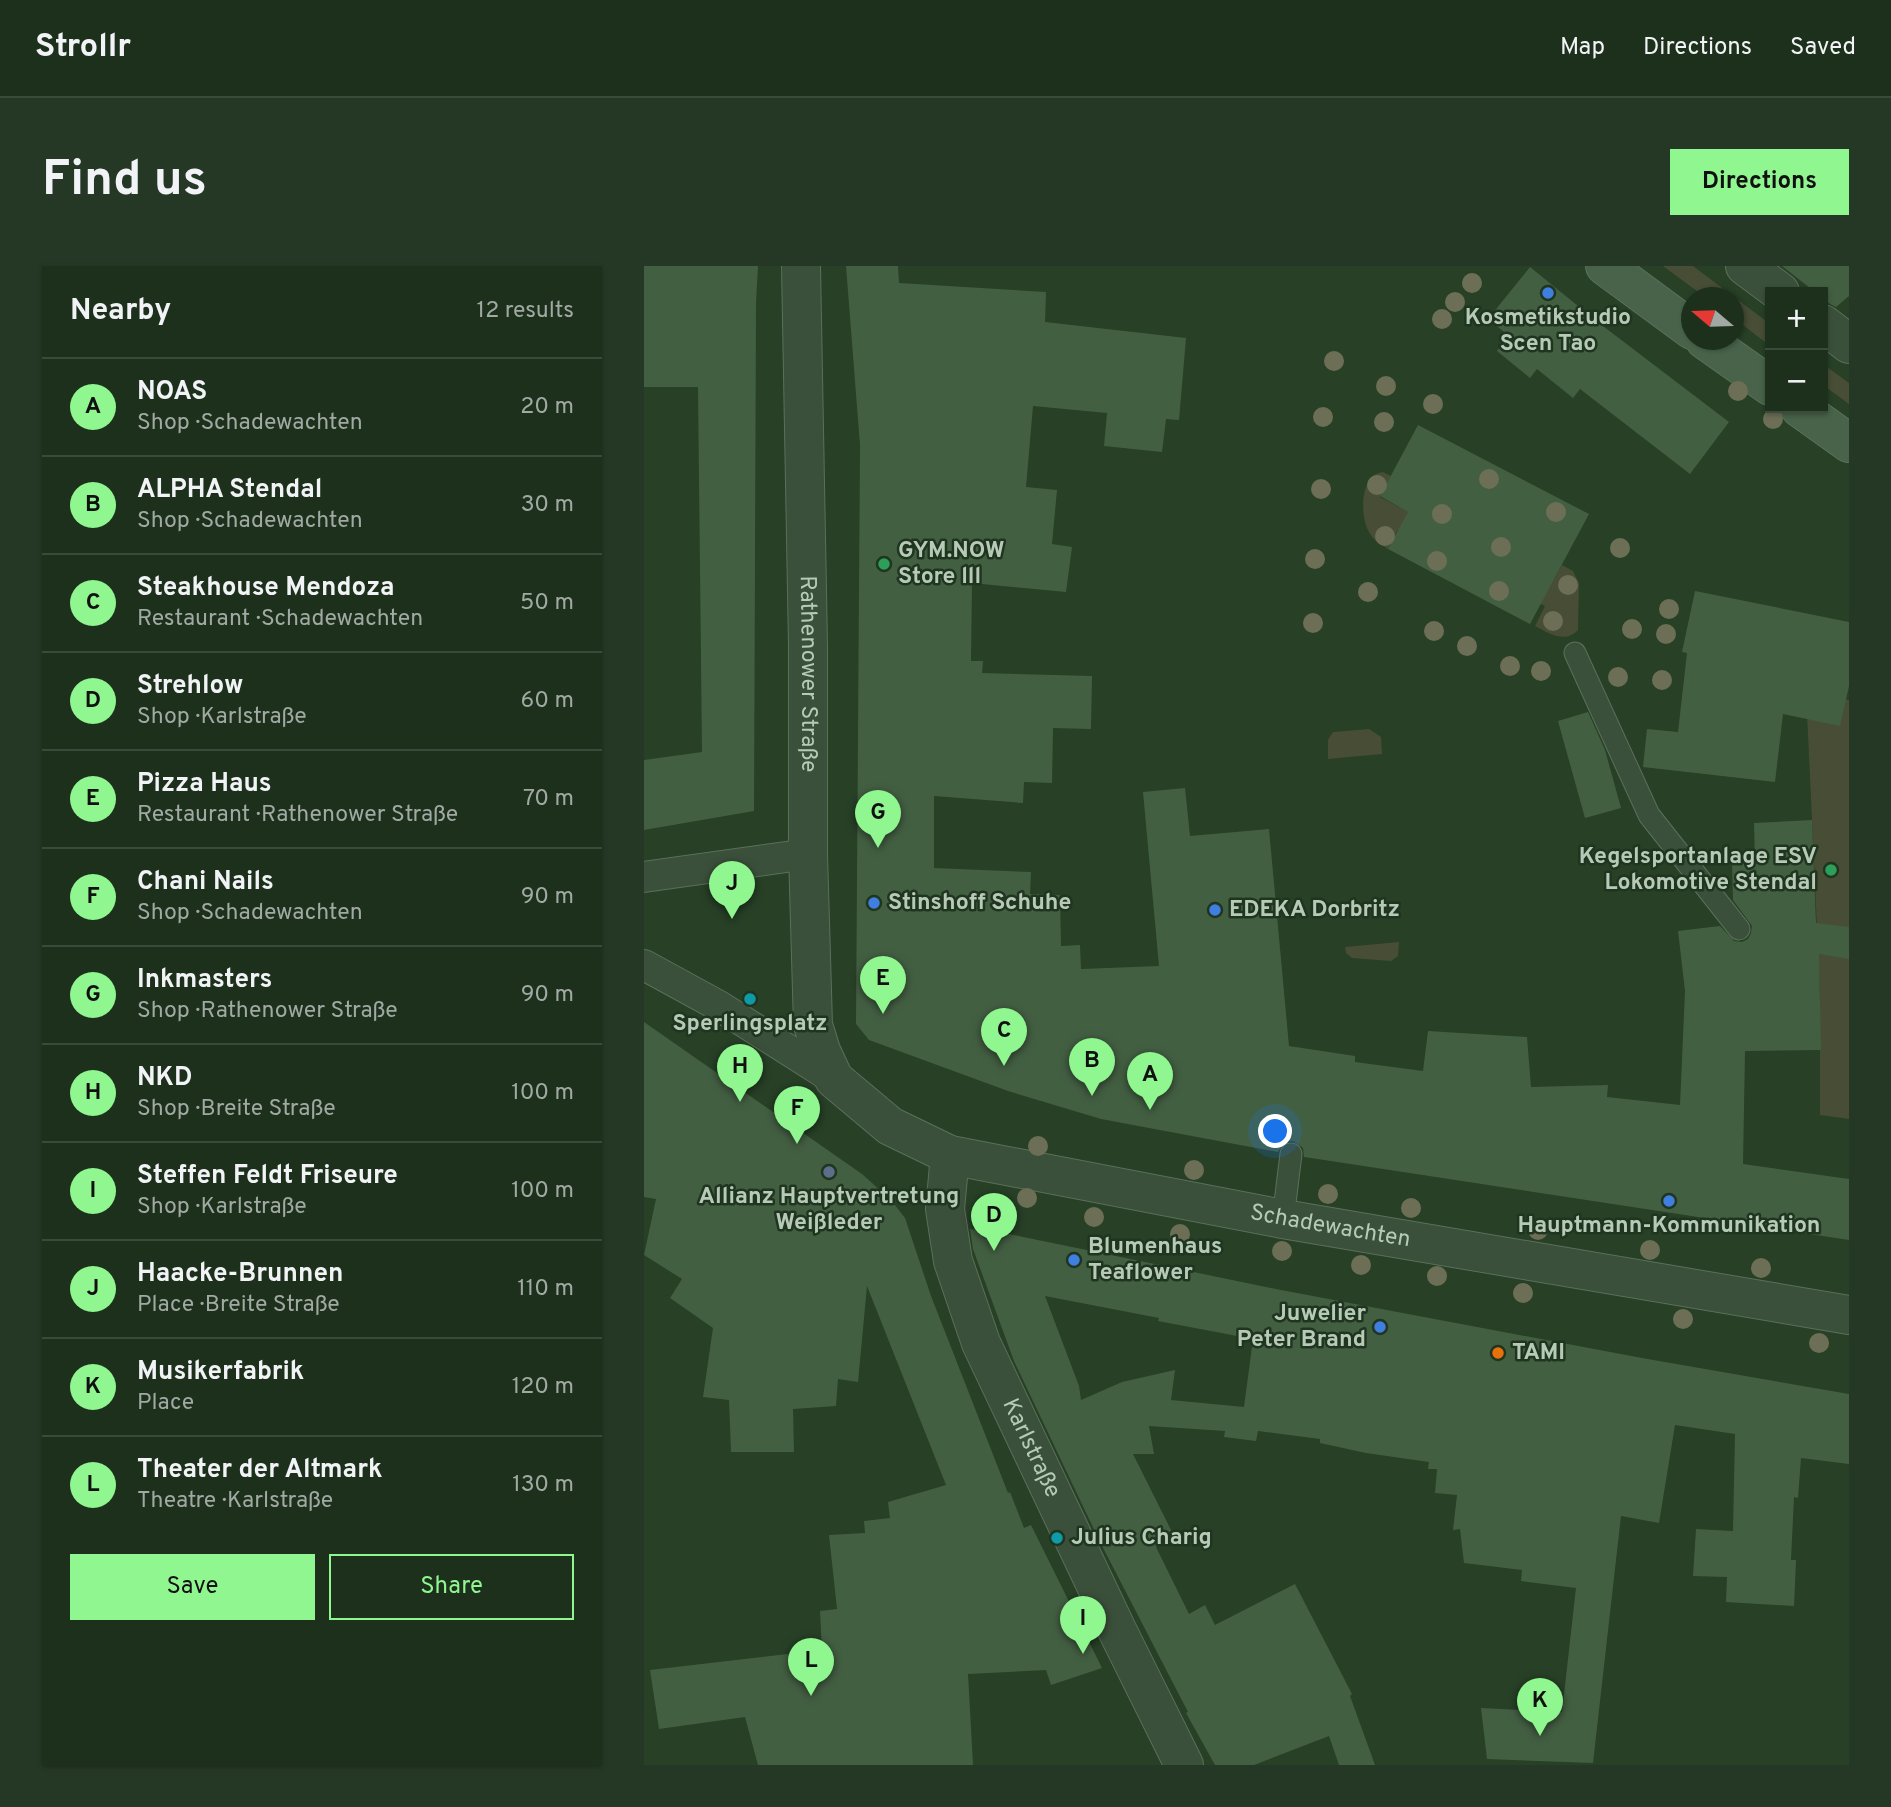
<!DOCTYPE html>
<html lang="en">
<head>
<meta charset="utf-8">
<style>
	body { margin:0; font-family:Overpass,sans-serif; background:#253825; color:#f1f3f6 }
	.controls { position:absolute; right:21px; top:21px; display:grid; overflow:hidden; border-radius:0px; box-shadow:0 2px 5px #0004 }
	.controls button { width:63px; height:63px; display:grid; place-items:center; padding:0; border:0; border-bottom:2px solid #3b4b3b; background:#1d301c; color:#f1f3f6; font:35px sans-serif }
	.compass { position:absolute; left:1037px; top:21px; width:63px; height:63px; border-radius:50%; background:#1d301c; box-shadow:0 2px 5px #0004; rotate:289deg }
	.you { position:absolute; left:632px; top:866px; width:24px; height:24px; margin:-18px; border:5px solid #fff; border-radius:50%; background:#1a73e8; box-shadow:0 0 0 10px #1a73e833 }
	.badge { display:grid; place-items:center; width:46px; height:46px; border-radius:50%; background:#90f690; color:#111; font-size:23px; font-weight:700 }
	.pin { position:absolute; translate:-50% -58px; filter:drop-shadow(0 2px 4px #0008) }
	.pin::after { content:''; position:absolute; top:37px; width:24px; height:21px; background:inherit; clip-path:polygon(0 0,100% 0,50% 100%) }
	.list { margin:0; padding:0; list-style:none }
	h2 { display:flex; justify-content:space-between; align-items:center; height:91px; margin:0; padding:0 28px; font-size:30px }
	h2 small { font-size:23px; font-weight:400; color:#a0a9a3 }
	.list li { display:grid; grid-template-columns:46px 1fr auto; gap:21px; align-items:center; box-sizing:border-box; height:98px; padding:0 28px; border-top:2px solid #3b4b3b }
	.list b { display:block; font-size:26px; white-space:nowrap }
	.list p { margin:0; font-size:23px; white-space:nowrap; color:#a0a9a3 }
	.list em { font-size:23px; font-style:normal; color:#a0a9a3 }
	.actions { display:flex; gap:14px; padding:21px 28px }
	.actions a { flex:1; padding:16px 0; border:2px solid #90f690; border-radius:0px; text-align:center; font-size:24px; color:#90f690 }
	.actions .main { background:#90f690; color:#111 }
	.map { position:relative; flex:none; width:1205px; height:1499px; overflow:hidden; border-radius:0px }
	header { display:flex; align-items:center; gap:42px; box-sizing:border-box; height:98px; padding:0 35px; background:#1d301c; border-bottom:2px solid #3b4b3b }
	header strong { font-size:33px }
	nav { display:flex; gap:38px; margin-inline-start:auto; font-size:24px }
	.intro { display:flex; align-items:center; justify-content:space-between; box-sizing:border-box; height:168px; padding:0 42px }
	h1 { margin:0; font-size:49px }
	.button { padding:18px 32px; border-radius:0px; background:#90f690; color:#111; font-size:24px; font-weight:700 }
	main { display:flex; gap:42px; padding:0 42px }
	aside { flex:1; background:#1d301c; border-radius:0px; box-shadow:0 2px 5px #0004 }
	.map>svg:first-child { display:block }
	.green { fill:#474e35 }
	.building { fill:#435f42; fill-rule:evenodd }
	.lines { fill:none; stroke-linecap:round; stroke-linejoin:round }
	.service-casing { stroke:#5b705b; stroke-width:23 }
	.pedestrian-casing { stroke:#5b705b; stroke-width:32 }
	.minor-casing { stroke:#5b705b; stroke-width:40 }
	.secondary-casing { stroke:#5b705b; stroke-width:40 }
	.service { stroke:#3b503a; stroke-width:21 }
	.pedestrian { stroke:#3b503a; stroke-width:30 }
	.minor { stroke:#3b503a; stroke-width:38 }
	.secondary { stroke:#486349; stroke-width:38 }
	.tree { fill:#6c6f55 }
	.shop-dot { fill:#3f7fe0; stroke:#1f351f; stroke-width:2.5 }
	.leisure-dot { fill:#2e9e5b; stroke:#1f351f; stroke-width:2.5 }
	.culture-dot { fill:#0f9aa8; stroke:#1f351f; stroke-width:2.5 }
	.service-dot { fill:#5c6f8a; stroke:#1f351f; stroke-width:2.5 }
	.food-dot { fill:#e8710a; stroke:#1f351f; stroke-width:2.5 }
	.labels { text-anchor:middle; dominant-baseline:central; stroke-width:5; stroke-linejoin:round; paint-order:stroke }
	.poi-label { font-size:23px; font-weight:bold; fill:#b7cab7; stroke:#1f351f; text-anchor:start }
	.street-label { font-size:23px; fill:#b7cab7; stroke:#1f351f }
</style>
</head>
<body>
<header>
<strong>Strollr</strong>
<nav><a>Map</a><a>Directions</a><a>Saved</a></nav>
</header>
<div class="intro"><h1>Find us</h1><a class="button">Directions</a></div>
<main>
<aside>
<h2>Nearby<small>12 results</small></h2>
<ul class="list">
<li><span class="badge">A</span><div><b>NOAS</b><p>Shop · Schadewachten</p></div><em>20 m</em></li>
<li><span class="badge">B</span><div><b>ALPHA Stendal</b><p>Shop · Schadewachten</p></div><em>30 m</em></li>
<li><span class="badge">C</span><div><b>Steakhouse Mendoza</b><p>Restaurant · Schadewachten</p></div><em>50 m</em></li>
<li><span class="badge">D</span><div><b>Strehlow</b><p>Shop · Karlstraße</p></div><em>60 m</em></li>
<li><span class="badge">E</span><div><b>Pizza Haus</b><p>Restaurant · Rathenower Straße</p></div><em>70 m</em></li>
<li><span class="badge">F</span><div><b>Chani Nails</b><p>Shop · Schadewachten</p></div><em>90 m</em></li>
<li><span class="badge">G</span><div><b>Inkmasters</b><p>Shop · Rathenower Straße</p></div><em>90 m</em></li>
<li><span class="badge">H</span><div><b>NKD</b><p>Shop · Breite Straße</p></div><em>100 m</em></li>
<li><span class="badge">I</span><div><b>Steffen Feldt Friseure</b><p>Shop · Karlstraße</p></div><em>100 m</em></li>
<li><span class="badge">J</span><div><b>Haacke-Brunnen</b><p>Place · Breite Straße</p></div><em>110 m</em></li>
<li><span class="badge">K</span><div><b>Musikerfabrik</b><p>Place</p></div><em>120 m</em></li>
<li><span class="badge">L</span><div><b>Theater der Altmark</b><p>Theatre · Karlstraße</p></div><em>130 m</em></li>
</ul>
<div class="actions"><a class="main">Save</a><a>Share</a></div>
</aside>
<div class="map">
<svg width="1205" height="1499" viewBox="0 0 1205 1499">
	<rect width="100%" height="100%" fill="#274026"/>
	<g class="green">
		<path d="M1019,0H1049L1126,58V80L1090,52V32L1061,31Z"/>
		<path d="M1179,98L1205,117V138L1179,119Z"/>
		<path d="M739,206L747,210L736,231L906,320L918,299L929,305L935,317L934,364C921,378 904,367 891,360L901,340L754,264L744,283C735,278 728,273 724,264C716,249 716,208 739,206Z"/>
		<path d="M1162,425L1205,434V853L1176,849V726Z"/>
		<path d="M725,463L737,471L738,488L684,493V474L689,466Z"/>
		<path d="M755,676L754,690L747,695L708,692L702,687L701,681Z"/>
	</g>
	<g class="building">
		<path d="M0,0H114L112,37L110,545L0,564V494L58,486L54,121H0Z"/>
		<path d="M202,0H254L255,17L402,26L401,56L542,72L535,154L522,153L518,186L460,180L463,147L389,140L382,221L413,224L408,278L428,281L422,326L328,317L327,395H339L338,407L448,410L447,463L409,462L408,517L380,516L379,537L290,530V602L387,606L386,628L416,629L417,680L436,679L437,703L515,700L499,526L541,522L546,570L625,563L645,780L711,790V796L779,805L784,765L883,771L887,821L964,819L963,831L1036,839L1041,725L1034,665L1076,660L1090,675L1098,676L1104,673L1107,667L1108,660L1089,634L1088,597L1111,595L1110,557L1168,554L1172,657L1205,661V693L1175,688L1177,784L1101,785L1099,898L1205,913V974L667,892L660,891L659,882L649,875L641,876L634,886L457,853L364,825L225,774L212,758L216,179Z"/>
		<path d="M1138,0H1205V30L1192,41L1186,38L1179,32V26H1171Z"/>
		<path d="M886,1L955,57L1085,156L1046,208L936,123L929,132L893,103L886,112L853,85L865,70L844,53Z"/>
		<path d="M774,159L945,248L886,358L744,283L764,246L736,230Z"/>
		<path d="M1051,325L1205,356V420L1196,460L1139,448L1131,516L999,501L1003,463L1034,466L1043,387L1038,386Z"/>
		<path d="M944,446L961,484L977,542L941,552L914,455Z"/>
		<path d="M0,756L218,908L247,934L261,952L287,1030L364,1227L366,1226L380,1262L387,1259L458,1402L407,1419L402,1404L324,1408L329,1499H114L101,1451L15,1463L6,1404L178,1384L176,1345L193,1343L185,1269L221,1267L220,1255L246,1252L244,1236L302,1219L223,1020L214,1116L194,1113L192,1140L149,1143L150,1186H87L85,1134L59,1131L69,1062L26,1032L38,1013L0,989L12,933L0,931Z"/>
		<path d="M326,963L365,968L637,1024L998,1092L1205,1128V1198L1157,1192L1154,1232L1150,1231L1147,1294H1152L1150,1340L1082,1336L1083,1311L1049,1310L1052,1263L1089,1265L1091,1168L1031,1159L1015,1257L977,1250L949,1497L843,1493L837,1442L918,1446L932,1322L877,1315L878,1304L820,1297L816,1263L809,1264L813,1229L791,1227L793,1203H784L785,1196L722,1187L676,1177V1173L614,1165L612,1175L580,1171L581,1165L505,1160L510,1188H489L531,1272L512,1281L545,1348L561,1339L571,1359L651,1318L708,1428L706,1430L731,1499H695L685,1470L610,1499H571L542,1447L544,1446L456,1276L370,1095L329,983ZM401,1030L515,1052L514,1055L609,1073L600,1141L527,1134L531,1104L478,1116L437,1134L435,1120Z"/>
	</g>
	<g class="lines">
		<defs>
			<g id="service">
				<path d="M931,387L1005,549L1095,663"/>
				<path d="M639,953L647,888"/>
			</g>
			<g id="pedestrian">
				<path d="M0,611L164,588"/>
				<path d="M0,699L75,740L190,813"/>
			</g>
			<g id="minor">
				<path id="s1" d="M157,0L164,380V588L169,759L177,785L190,813L246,860L306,889L639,953L1205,1049"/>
				<path d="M1101,0L1136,26"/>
				<path d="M1179,58L1205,78"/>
				<path id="s2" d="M306,889L301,943L309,995L337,1077L473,1364L540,1499"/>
			</g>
			<g id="secondary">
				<path d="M961,0L1048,64"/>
				<path d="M1061,74L1126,120"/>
				<path d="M1156,142L1205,177"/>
			</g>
		</defs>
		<use href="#service" class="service-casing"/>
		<use href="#pedestrian" class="pedestrian-casing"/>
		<use href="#minor" class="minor-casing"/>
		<use href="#secondary" class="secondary-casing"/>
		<use href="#service" class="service"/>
		<use href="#pedestrian" class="pedestrian"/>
		<use href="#minor" class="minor"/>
		<use href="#secondary" class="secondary"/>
	</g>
	<g class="tree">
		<circle cx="828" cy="17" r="10"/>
		<circle cx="811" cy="36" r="10"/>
		<circle cx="798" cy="53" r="10"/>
		<circle cx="690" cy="95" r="10"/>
		<circle cx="742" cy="120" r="10"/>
		<circle cx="1094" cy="125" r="10"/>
		<circle cx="789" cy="138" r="10"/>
		<circle cx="679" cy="151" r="10"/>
		<circle cx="1129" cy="153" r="10"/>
		<circle cx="740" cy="156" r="10"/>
		<circle cx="845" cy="213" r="10"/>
		<circle cx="733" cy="219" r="10"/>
		<circle cx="677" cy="223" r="10"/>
		<circle cx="912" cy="246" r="10"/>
		<circle cx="798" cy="248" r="10"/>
		<circle cx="741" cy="270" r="10"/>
		<circle cx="857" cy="281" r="10"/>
		<circle cx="976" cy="282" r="10"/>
		<circle cx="671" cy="293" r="10"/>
		<circle cx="793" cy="295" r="10"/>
		<circle cx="924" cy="319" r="10"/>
		<circle cx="855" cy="325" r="10"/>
		<circle cx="724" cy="326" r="10"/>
		<circle cx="1025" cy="343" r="10"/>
		<circle cx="909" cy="355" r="10"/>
		<circle cx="669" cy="357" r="10"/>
		<circle cx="988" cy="363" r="10"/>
		<circle cx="790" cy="365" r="10"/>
		<circle cx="1022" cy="368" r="10"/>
		<circle cx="823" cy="380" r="10"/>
		<circle cx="866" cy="400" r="10"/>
		<circle cx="897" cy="405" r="10"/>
		<circle cx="974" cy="411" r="10"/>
		<circle cx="1018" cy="414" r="10"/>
		<circle cx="394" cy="880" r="10"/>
		<circle cx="550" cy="904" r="10"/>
		<circle cx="684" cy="928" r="10"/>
		<circle cx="383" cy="932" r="10"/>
		<circle cx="767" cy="942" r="10"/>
		<circle cx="450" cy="951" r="10"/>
		<circle cx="894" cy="964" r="10"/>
		<circle cx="536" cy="968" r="10"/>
		<circle cx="1006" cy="984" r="10"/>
		<circle cx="638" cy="985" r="10"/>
		<circle cx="717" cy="999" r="10"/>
		<circle cx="1117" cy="1002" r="10"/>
		<circle cx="793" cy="1010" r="10"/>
		<circle cx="879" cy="1027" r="10"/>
		<circle cx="1039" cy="1053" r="10"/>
		<circle cx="1175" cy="1077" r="10"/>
	</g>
	<g class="shop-dot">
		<circle cx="904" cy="27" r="7"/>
		<circle cx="230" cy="637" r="7"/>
		<circle cx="571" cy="644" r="7"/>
		<circle cx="1025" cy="935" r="7"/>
		<circle cx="430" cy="994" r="7"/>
		<circle cx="736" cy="1061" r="7"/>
	</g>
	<g class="leisure-dot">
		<circle cx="240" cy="298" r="7"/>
		<circle cx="1187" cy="604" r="7"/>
	</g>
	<g class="culture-dot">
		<circle cx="106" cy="733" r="7"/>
		<circle cx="413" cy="1272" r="7"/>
	</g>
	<circle class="service-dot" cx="185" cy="906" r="7"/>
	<circle class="food-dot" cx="854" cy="1087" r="7"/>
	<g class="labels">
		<g class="poi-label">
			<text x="904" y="52" text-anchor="middle">Kosmetikstudio<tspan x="904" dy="26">Scen Tao</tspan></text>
			<text x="254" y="285">GYM.NOW<tspan x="254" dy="26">Store lll</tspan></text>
			<text x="1173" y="591" text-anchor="end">Kegelsportanlage ESV<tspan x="1173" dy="26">Lokomotive Stendal</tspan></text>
			<text x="244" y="637">Stinshoff Schuhe</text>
			<text x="585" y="644">EDEKA Dorbritz</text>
			<text x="106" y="758" text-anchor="middle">Sperlingsplatz</text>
			<text x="185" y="931" text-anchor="middle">Allianz Hauptvertretung<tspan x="185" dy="26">Weißleder</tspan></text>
			<text x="1025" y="960" text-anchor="middle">Hauptmann-Kommunikation</text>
			<text x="444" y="981">Blumenhaus<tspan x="444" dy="26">Teaflower</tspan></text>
			<text x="722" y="1048" text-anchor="end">Juwelier<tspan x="722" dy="26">Peter Brand</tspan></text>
			<text x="868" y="1087">TAMI</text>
			<text x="427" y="1272">Julius Charig</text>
		</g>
		<g class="street-label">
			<text stroke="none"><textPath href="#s1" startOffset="408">Rathenower Straße</textPath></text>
			<text stroke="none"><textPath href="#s1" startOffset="1344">Schadewachten</textPath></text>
			<text stroke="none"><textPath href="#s2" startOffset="310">Karlstraße</textPath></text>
		</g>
	</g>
</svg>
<div class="controls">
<button>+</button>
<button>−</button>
</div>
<svg class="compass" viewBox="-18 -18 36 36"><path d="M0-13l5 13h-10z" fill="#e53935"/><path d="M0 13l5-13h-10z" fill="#a0a9a3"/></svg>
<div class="you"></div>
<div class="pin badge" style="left:506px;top:844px">A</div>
<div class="pin badge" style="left:448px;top:830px">B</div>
<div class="pin badge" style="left:360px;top:800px">C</div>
<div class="pin badge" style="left:350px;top:985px">D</div>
<div class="pin badge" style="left:239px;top:748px">E</div>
<div class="pin badge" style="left:153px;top:878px">F</div>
<div class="pin badge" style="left:234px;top:582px">G</div>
<div class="pin badge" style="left:96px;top:836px">H</div>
<div class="pin badge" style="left:439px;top:1388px">I</div>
<div class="pin badge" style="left:88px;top:653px">J</div>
<div class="pin badge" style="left:896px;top:1470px">K</div>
<div class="pin badge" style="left:167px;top:1430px">L</div>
</div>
</main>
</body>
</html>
